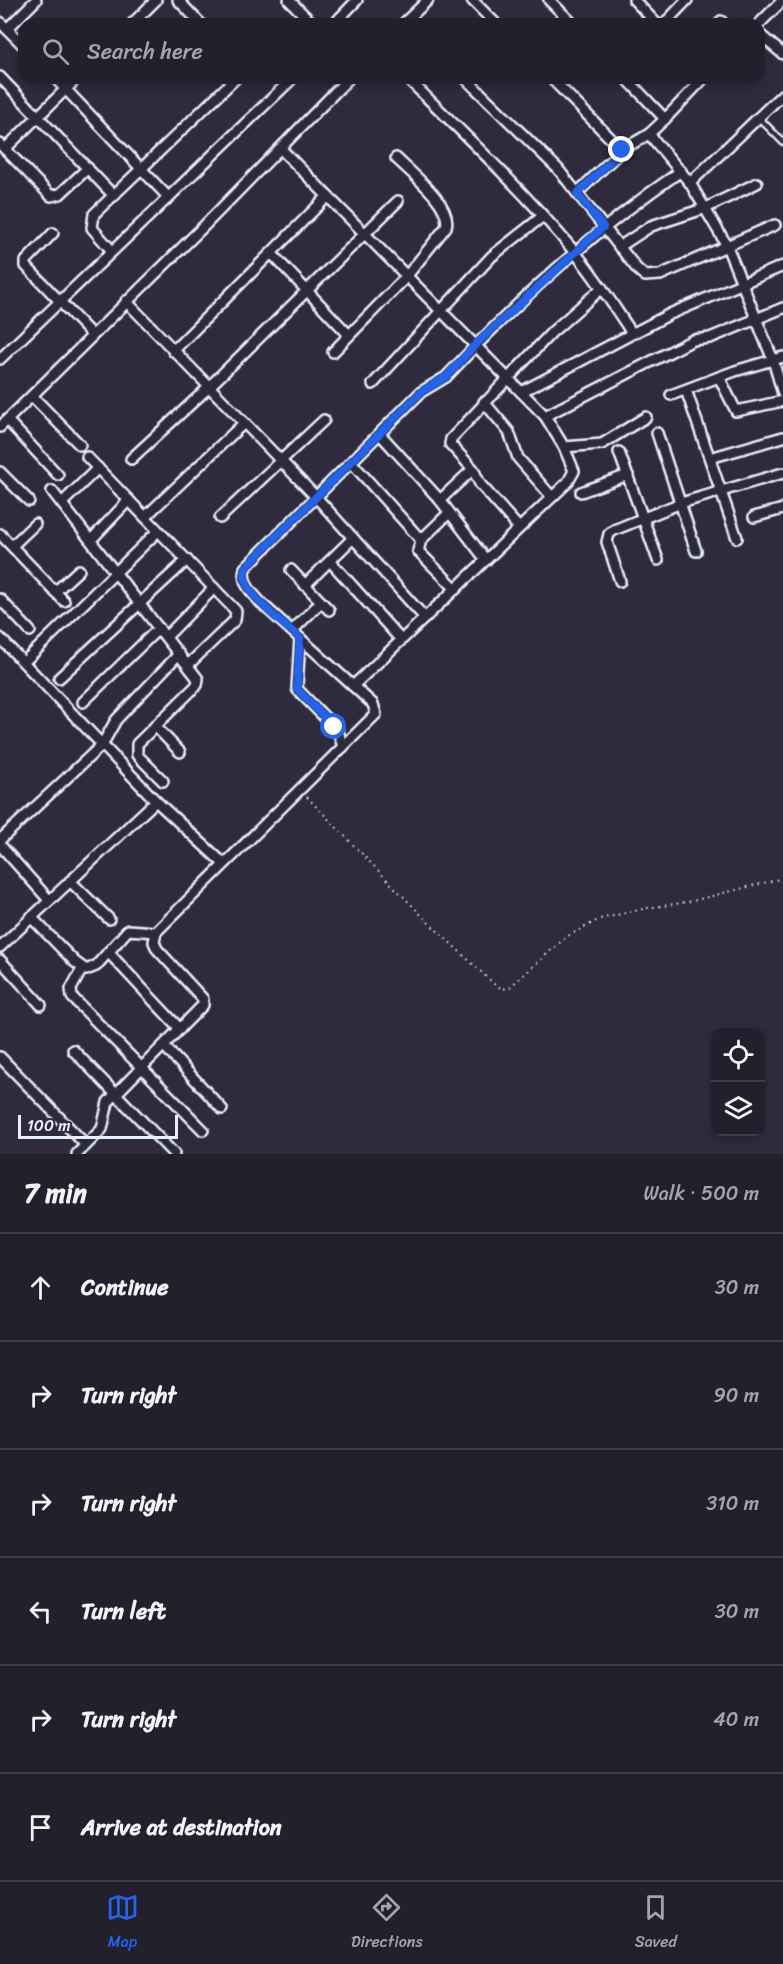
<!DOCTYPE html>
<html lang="en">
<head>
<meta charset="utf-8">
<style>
	body { margin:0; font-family:Sriracha,sans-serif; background:#2f2d3a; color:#f1f3f6 }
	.controls { position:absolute; right:18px; bottom:18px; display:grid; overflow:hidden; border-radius:12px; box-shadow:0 3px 9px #0003 }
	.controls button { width:54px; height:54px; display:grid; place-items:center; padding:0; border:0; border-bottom:2px solid #403e4a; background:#23202e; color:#f1f3f6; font:30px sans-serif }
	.scale { position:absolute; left:18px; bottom:15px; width:160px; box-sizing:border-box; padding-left:6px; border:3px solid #e8f1f8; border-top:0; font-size:16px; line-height:21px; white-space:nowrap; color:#e8f1f8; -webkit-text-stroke:4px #2f2a3d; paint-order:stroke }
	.stop { position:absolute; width:18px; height:18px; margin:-14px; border:4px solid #2563eb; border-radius:50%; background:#fff }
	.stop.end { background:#2563eb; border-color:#fff; box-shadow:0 2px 6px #0008 }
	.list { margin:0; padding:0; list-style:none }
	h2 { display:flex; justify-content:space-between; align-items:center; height:78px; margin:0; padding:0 24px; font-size:26px }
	h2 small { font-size:20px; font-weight:400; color:#a3a3aa }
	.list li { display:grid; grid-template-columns:39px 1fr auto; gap:18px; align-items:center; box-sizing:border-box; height:108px; padding:0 24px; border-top:2px solid #403e4a }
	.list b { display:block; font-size:22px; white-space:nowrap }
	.list em { font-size:20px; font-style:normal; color:#a3a3aa }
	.icon { flex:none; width:33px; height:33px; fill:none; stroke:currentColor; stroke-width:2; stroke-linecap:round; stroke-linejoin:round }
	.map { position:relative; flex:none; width:783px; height:1154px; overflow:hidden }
	.search { position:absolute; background:#23202e; box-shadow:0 3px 9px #0003; left:18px; right:18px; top:18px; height:66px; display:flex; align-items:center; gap:15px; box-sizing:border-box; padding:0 21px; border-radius:18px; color:#a3a3aa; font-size:22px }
	.sheet { height:726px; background:#23202e }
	nav { display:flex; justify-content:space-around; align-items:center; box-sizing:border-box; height:84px; border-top:2px solid #403e4a; background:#23202e; font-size:16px; color:#a3a3aa }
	nav a { display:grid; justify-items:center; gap:3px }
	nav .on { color:#2563eb }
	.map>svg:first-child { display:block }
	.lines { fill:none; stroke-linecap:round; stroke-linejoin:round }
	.service-casing { stroke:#e8f1f8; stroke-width:9 }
	.minor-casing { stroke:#e8f1f8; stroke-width:14 }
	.path { stroke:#e8f1f8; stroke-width:2; stroke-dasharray:1.5 4.5; stroke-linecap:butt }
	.service { stroke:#2f2a3d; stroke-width:4.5 }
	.minor { stroke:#2f2a3d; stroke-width:9 }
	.route { stroke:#2563eb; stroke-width:8 }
</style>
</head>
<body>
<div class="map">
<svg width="783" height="1154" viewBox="0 0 783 1154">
	<rect width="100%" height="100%" fill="#2f2a3d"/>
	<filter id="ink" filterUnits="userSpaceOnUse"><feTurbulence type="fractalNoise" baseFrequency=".0167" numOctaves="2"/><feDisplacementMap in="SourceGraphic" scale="12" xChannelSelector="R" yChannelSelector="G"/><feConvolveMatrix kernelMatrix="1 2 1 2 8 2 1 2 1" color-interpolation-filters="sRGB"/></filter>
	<g filter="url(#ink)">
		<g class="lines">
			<defs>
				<path id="service" d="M758,117L783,142"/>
				<g id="minor">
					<path d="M178,0L201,24"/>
					<path d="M289,0L313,24"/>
					<path d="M472,0L496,24"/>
					<path d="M549,0L573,24"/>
					<path d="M634,0L657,24"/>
					<path d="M721,21L723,24"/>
					<path d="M0,22L24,46"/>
					<path d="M132,24L156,0"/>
					<path d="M295,24L304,15"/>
					<path d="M334,24L357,0"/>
					<path d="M403,24L428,0"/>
					<path d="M664,24L687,0"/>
					<path d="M759,24L783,0"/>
					<path d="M7,29L36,0"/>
					<path d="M759,34L783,54"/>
					<path d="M0,77L114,196"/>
					<path d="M55,78L169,198"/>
					<path d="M407,78C464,134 522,189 573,250C595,276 613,305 632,333"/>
					<path d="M465,78L558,169L637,269L645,276L660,275L775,225"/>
					<path d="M551,78L622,150"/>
					<path d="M626,78L665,119"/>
					<path d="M649,134L690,183L726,244L773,360L783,394"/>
					<path d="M0,144L51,196L60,194L88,168"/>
					<path d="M5,149L77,78"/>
					<path d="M281,149L545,416L564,447L574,471L568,482L353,686"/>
					<path d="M690,183L783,94"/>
					<path d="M577,193L622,150L649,134L665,119L704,78"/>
					<path d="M53,233L26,261V266L92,335"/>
					<path d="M619,247L651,226L706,208L757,183"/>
					<path d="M112,251L92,228L94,214L236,78"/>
					<path d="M272,254L349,335"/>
					<path d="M126,301L317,498L425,618"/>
					<path d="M173,351L326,198"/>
					<path d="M333,352L406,277L446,227C453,205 411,173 396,158"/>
					<path d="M0,359L293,78"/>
					<path d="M719,377L736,411L783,401"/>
					<path d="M373,384L492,256L543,216"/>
					<path d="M686,390L737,538"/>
					<path d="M521,392L670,314L783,266"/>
					<path d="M671,395L735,371L783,357"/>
					<path d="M32,396L80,445"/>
					<path d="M484,402L509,432L518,458L552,497"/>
					<path d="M545,416L693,340L710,338L783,308"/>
					<path d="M7,420L58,475"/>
					<path d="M0,427L204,226L349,78"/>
					<path d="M657,433L696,551"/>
					<path d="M380,434L440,500L486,560"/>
					<path d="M564,447L602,444L646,417"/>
					<path d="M619,452L658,560"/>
					<path d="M87,457L236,611L235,620L188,665"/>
					<path d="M710,458L783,437"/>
					<path d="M131,459L208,388L398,201"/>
					<path d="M352,463L421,540"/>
					<path d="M0,472L29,501"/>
					<path d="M52,491L198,679L197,685L137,744V755L163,781"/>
					<path d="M581,492L628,475"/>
					<path d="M440,500L473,469"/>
					<path d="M62,503L98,468"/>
					<path d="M448,514L421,540L418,551L456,589"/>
					<path d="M145,517L244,423"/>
					<path d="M754,517L783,509"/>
					<path d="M220,518L324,420"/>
					<path d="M519,528L480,484L473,469L450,444L451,439L552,332L602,288"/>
					<path d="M0,534L64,601"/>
					<path d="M91,540L129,500"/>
					<path d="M12,546L35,524"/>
					<path d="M330,561L401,640"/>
					<path d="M291,570L329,610"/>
					<path d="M620,581L607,542L609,534L614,530L681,503L783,473"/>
					<path d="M305,585L353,538"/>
					<path d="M55,592L79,570"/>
					<path d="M0,599L30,631"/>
					<path d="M292,631L321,602"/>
					<path d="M166,637L214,588"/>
					<path d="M0,638L156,801L224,864"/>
					<path d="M300,638L297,689L338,731L343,747"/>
					<path d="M28,658L158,531"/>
					<path d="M59,678L187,560"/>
					<path d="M83,702L159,628"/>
					<path d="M155,726L180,752"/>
					<path d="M0,840L102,745L116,720L179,654"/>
					<path d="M0,845L49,900"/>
					<path d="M70,881L109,919"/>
					<path d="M31,917L75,962L86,970L96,966L128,930L156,932"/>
					<path d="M0,947L156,801"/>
					<path d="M108,952L180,1029"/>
					<path d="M0,960L41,1005"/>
					<path d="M82,969L71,989L72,997L203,1130"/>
					<path d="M164,1046L222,1109"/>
					<path d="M73,1050L174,1154"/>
					<path d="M0,1057L86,1145"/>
					<path d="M77,1154L102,1129L108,1102L203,1005V999L157,949L154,942L156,932L376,714L373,704L262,604C252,593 241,583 245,568L421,392L446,377C517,301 594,230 681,171"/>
				</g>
			</defs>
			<use href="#service" class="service-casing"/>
			<use href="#minor" class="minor-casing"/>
			<path class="path" d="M307,797L428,922L495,985L503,989L510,987L566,937L600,919L647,908L688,902L783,878"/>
			<use href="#service" class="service"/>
			<use href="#minor" class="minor"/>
		</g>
	</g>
	<g class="lines" filter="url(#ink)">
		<path class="route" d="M334,727L297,689L300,638C283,623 238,591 245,568L421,392L446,377L475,345L603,227L577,194L622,150"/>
	</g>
</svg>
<div class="controls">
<button><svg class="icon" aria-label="locate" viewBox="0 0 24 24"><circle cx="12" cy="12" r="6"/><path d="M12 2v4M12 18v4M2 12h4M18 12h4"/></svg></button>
<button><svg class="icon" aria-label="layers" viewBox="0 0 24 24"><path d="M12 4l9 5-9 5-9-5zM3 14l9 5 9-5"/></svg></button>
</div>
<div class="scale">100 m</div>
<div class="stop" style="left:334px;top:727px"></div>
<div class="stop end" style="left:622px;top:150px"></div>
<div class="search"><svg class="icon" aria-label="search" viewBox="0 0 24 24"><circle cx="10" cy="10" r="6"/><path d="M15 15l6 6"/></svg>Search here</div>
</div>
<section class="sheet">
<h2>7 min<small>Walk · 500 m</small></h2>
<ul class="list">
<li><svg class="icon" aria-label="ahead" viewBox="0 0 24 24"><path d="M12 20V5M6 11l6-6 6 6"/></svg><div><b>Continue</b></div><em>30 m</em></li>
<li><svg class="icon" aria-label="right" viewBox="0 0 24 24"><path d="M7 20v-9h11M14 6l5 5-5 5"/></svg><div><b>Turn right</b></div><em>90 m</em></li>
<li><svg class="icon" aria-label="right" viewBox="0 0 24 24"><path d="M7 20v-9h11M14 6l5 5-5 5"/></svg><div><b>Turn right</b></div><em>310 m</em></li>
<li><svg class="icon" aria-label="left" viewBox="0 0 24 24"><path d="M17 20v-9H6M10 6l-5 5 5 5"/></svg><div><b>Turn left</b></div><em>30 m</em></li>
<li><svg class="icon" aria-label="right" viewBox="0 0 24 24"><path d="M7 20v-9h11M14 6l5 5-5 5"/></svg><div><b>Turn right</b></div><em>40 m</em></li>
<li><svg class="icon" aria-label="arrive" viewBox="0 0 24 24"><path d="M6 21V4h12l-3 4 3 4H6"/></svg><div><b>Arrive at destination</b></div></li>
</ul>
</section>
<nav>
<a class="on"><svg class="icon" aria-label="map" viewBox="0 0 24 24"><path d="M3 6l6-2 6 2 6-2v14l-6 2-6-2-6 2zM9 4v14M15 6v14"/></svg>Map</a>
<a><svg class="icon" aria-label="directions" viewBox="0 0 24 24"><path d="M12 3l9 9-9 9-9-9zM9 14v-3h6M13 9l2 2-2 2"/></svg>Directions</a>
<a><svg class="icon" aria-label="saved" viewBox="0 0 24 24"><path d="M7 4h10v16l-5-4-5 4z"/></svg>Saved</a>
</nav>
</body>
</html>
